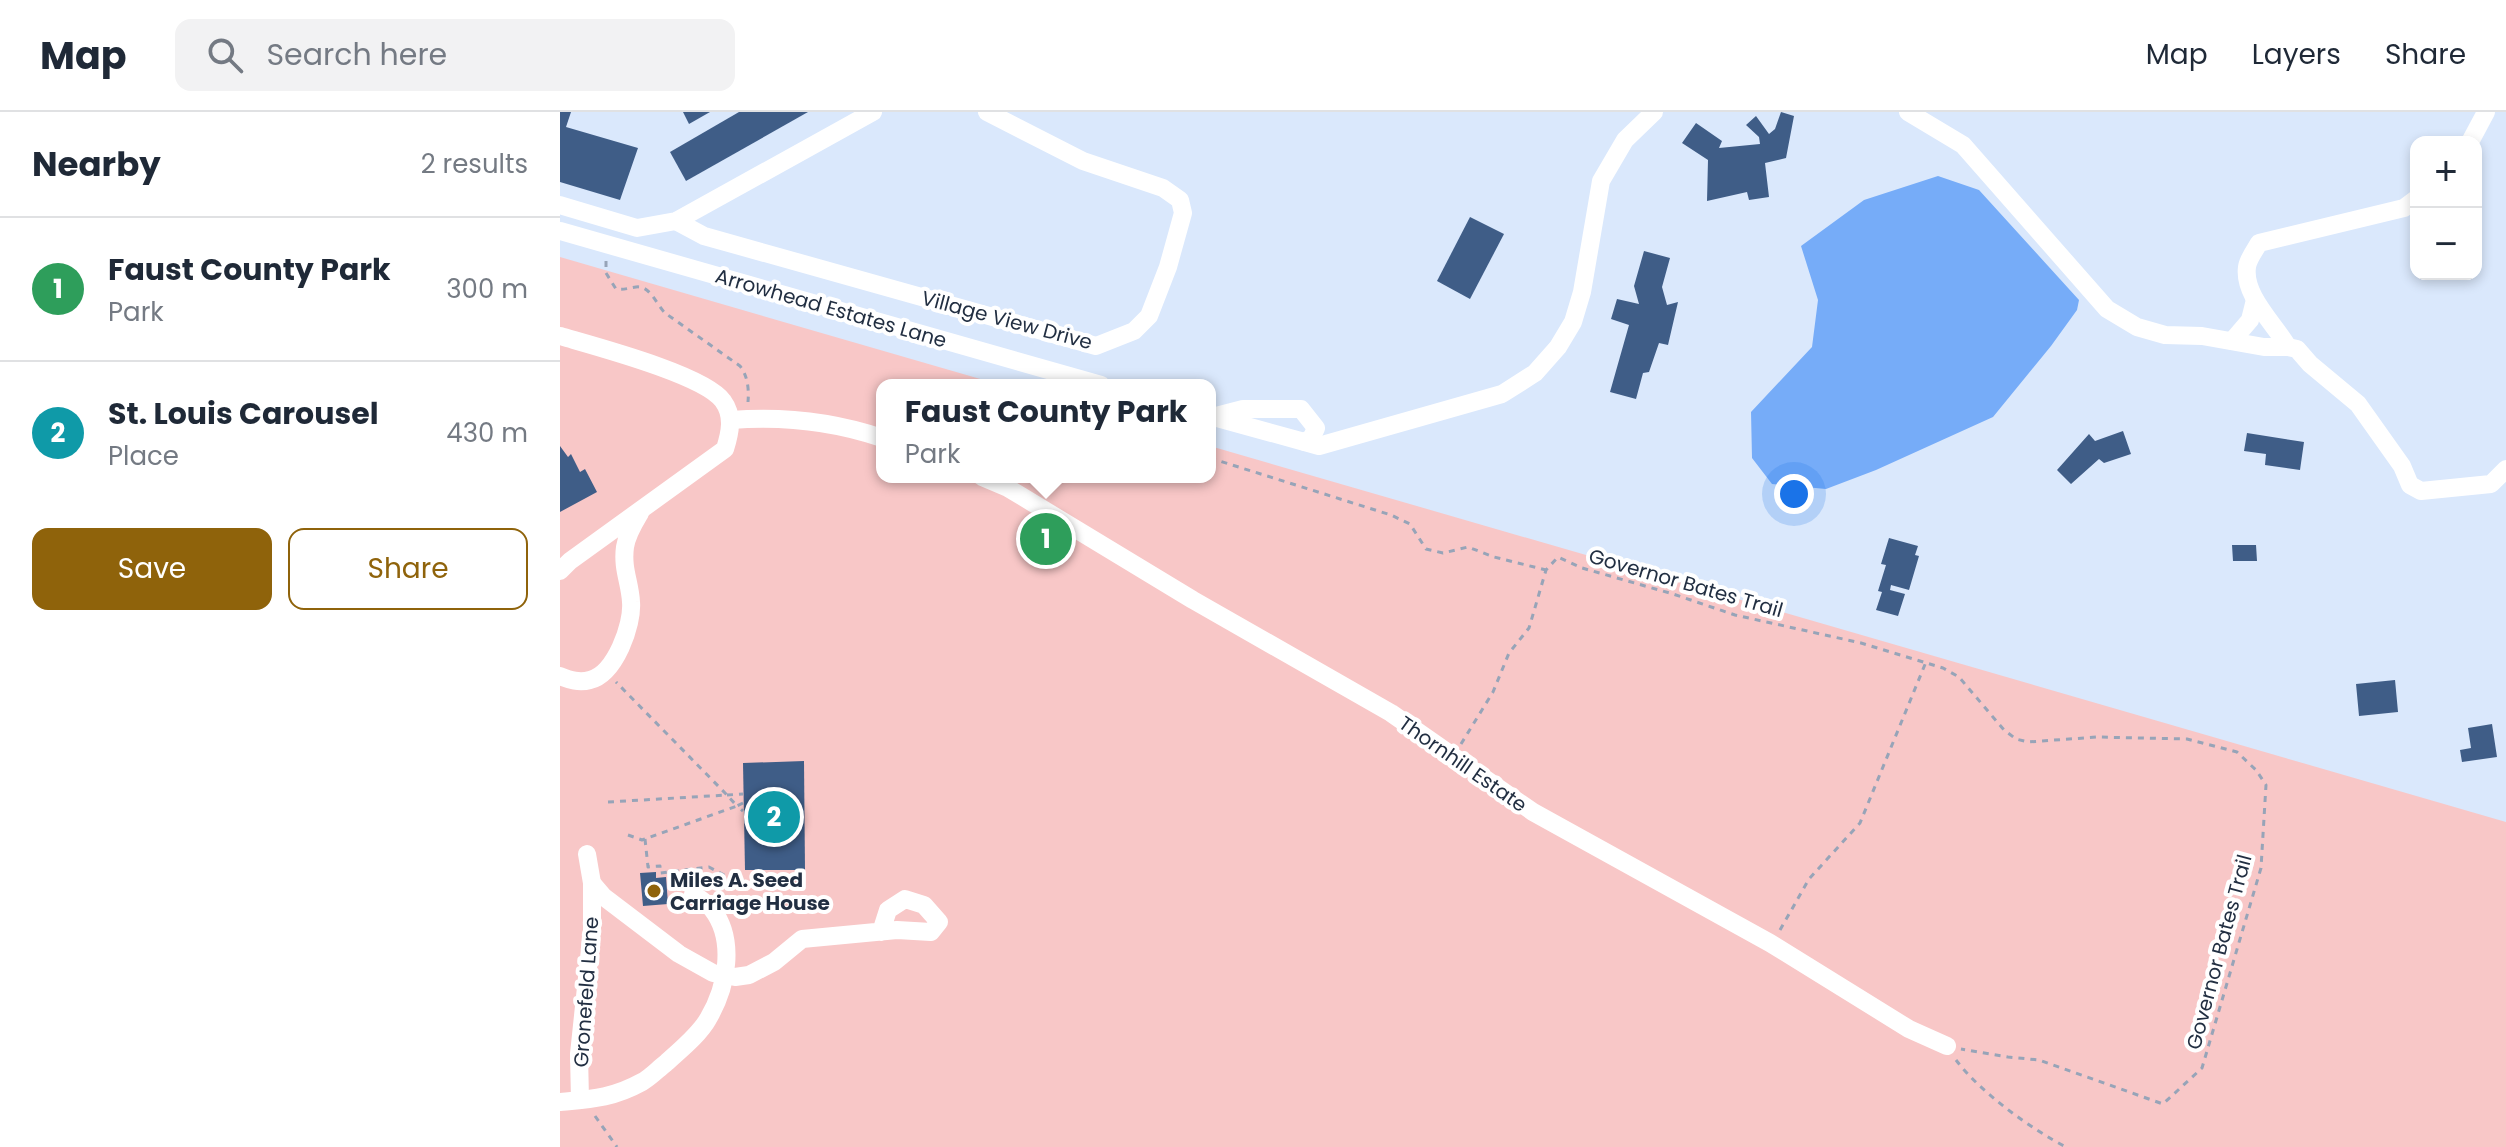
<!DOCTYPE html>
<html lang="en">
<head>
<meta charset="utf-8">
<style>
	body { margin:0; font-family:Poppins,sans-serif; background:#f2f2f3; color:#1f2937 }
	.controls { position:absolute; right:24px; top:24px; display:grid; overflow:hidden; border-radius:16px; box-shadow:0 4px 12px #0003 }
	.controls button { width:72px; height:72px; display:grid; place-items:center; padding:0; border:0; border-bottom:2px solid #e0e1e3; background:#fff; color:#1f2937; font:40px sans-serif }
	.you { position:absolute; left:1234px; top:382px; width:28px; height:28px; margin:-20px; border:6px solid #fff; border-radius:50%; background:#1a73e8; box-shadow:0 0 0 12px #1a73e833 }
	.badge { display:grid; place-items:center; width:52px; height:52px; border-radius:50%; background:#8f630b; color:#fff; font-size:26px; font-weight:700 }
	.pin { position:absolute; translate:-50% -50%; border:4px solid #fff; box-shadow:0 2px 8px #0006 }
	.popup { position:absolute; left:316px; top:267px; width:340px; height:104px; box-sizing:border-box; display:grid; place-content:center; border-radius:16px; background:#fff; filter:drop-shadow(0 2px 6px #0005); font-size:26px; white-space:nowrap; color:#747a83 }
	.popup b { font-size:30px; color:#1f2937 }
	.popup::after { content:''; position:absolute; left:50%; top:100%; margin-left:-16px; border:16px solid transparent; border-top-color:#fff }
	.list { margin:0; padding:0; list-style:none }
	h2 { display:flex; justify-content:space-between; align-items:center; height:104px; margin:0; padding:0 32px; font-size:34px }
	h2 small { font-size:26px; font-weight:400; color:#747a83 }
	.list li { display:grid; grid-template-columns:52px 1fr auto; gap:24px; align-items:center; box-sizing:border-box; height:144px; padding:0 32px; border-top:2px solid #e0e1e3 }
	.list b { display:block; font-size:30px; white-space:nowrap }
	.list p { margin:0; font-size:26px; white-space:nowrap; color:#747a83 }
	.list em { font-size:26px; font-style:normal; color:#747a83 }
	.actions { display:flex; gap:16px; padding:24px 32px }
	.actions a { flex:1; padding:18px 0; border:2px solid #8f630b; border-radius:16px; text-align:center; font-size:28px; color:#8f630b }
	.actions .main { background:#8f630b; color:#fff }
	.icon { flex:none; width:44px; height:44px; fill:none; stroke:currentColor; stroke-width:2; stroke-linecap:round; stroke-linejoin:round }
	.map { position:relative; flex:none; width:1946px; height:1035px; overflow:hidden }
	header { display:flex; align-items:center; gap:48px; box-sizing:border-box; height:112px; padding:0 40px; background:#fff; border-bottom:2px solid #e0e1e3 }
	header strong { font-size:38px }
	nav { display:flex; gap:44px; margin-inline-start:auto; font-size:28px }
	.search { width:560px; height:72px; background:#f2f2f3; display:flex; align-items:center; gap:20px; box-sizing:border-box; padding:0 28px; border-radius:16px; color:#747a83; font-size:30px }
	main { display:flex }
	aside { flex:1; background:#fff }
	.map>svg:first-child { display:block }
	.green { fill:#f8c7c7 }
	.water { fill:#76acf8 }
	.building { fill:#3f5d87 }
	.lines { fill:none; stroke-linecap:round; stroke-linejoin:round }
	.path { stroke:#97a4b8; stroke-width:3; stroke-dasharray:6 6; stroke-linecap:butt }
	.minor { stroke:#fff; stroke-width:18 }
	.poi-dot { fill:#8f630b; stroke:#fff; stroke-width:3 }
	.labels { text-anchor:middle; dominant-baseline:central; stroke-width:8; stroke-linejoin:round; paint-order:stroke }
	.street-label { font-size:20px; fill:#222f42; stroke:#fff }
	.poi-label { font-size:20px; font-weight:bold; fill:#222f42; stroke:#fff; text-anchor:start }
</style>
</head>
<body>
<header>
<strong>Map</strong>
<div class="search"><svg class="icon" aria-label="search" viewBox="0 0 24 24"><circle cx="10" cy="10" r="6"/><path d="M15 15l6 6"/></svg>Search here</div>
<nav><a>Map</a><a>Layers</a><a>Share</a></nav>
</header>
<main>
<aside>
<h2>Nearby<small>2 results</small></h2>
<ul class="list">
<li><span class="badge" style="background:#2e9e5b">1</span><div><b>Faust County Park</b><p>Park</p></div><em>300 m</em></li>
<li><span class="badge" style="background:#0f9aa8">2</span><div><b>St. Louis Carousel</b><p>Place</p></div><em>430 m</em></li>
</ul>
<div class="actions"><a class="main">Save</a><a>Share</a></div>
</aside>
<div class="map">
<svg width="1946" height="1035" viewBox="0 0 1946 1035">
	<rect width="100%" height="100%" fill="#dae8fc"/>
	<path class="green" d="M0,145L441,273H322V365H650V334L1946,710V1035H0Z"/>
	<path class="water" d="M1378,64L1419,78L1519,188L1517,198L1491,234L1433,305L1316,358L1266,377L1212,372L1192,346L1191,300L1252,235L1258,188L1241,134L1304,88Z"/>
	<g class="building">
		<path d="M0,0H11L6,15L78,36L60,88L0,70Z"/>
		<path d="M123,0H150L129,12Z"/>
		<path d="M179,0H248L126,69L110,40Z"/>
		<path d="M1221,0L1234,4L1226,46L1205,51L1209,85L1189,88L1187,80L1147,89L1148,48L1122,31L1136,11L1162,29L1159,36L1200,32L1199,25L1186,13L1196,4L1209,22L1215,17Z"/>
		<path d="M910,105L944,122L910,187L877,169Z"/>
		<path d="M1084,139L1110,146L1102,175L1107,193L1118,190L1108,233L1099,231L1089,260L1083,261L1076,287L1050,280L1069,213L1051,207L1057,187L1079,192L1074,174Z"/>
		<path d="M1563,319L1571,342L1544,351L1539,347L1511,372L1497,358L1529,322L1535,329Z"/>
		<path d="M1687,321L1744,330L1740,358L1705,353L1706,342L1684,339Z"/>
		<path d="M0,334L8,345L11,342L20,360L25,357L37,380L0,400Z"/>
		<path d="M1329,426L1358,434L1355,443L1359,444L1349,478L1331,473L1330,478L1345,482L1338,504L1316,498L1322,480L1318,479L1326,453L1321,452Z"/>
		<path d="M1672,433H1696L1697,449H1673Z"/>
		<path d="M1835,568L1838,600L1799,604L1796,572Z"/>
		<path d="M1932,612L1937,645L1902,650L1900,638L1911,636L1908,616Z"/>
		<path d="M244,649L245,758H185L183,651Z"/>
		<path d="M96,760V766L106,765L108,792L83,794L80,761Z"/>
	</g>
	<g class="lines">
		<g class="path">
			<path d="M46,149V161L56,177C64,178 69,176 76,175C90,173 96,192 105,201L180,254C188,264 189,278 188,290"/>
			<path d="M650,346L831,403L850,412L866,437L883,441L908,435L934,445L986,458"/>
			<path d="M901,632L933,580L949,541L969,516L986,458L998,445L1022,456L1113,482L1175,503L1301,531L1383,556L1399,565L1444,618L1456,627L1468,630L1537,625L1627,627L1677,640L1696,658L1706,673L1701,756L1642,956L1603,992L1479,948L1448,945L1401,937"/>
			<path d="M167,683L183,682"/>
			<path d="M48,690L167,683L56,570"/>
			<path d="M183,691L177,694L183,699"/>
			<path d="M68,723L82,728L177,694L167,683"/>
			<path d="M85,727L88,755L100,754V761L149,755L164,763L202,775"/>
			<path d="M1220,818L1249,767L1300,711L1366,550"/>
			<path d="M1396,948C1420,980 1471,1017 1506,1035"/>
			<path d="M35,1004L57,1035"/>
		</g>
		<g class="minor">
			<path d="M1348,0L1403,33L1547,197L1577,215L1605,223L1642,224L1704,235H1728L1737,237L1750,252L1798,292L1842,354L1850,373L1861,379L1931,372L1946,357"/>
			<path d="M1910,30L1926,0"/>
			<path d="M0,93L77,116L116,109L313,0"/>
			<path d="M116,109L144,124L536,234L574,219L589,204L608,155L623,101L620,88L603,76L523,49L427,0"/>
			<path d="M0,119L541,273"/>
			<path d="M0,224C34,234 145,263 163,289C174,304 170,321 165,337L10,449L0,459"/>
			<path d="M1672,229L1690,208L1695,188"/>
			<path d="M1728,235C1714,211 1683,183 1687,155C1688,147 1695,138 1699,131L1844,96L1856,87"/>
			<path d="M650,304L759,334L942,282L975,261L998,235L1013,210L1022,180L1041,69L1065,28L1094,0"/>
			<path d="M656,304L683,297H741L756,316L752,325L745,330"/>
			<path d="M171,308C223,304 272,309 322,326"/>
			<path d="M422,365L448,376L633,488L831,601L973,700L1210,831L1349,917L1387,934"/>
			<path d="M0,564C10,568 19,571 30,568C55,562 73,513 71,490C70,470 62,457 65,435C67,422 74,411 80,401"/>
			<path d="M32,771L44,785L119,842L153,861L175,865L189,863L214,850L242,827L337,818L371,820L379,810L364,793L345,787L328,798L321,820"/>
			<path d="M20,988L19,942L32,818V771L27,742"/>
			<path d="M0,990C32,987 53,986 82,970C91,965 98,957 106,951C120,938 139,923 148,907C167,875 176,828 152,797C147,791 139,786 133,782"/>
		</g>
	</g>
	<circle class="poi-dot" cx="94" cy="779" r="8"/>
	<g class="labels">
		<g class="street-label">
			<text transform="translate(271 196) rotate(16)">Arrowhead Estates Lane</text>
			<text transform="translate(447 208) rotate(15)">Village View Drive</text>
			<text transform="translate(1126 471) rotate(16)">Governor Bates Trail</text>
			<text transform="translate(903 652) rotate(35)">Thornhill Estate</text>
			<text transform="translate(1659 840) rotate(-75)">Governor Bates Trail</text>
			<text transform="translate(26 880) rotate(-86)">Gronefeld Lane</text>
		</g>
		<g class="poi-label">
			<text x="110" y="768">Miles A. Seed<tspan x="110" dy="23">Carriage House</tspan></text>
		</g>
	</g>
</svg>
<div class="controls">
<button>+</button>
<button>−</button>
</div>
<div class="you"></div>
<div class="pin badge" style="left:486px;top:427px;background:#2e9e5b">1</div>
<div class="popup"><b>Faust County Park</b>Park</div>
<div class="pin badge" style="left:214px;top:705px;background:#0f9aa8">2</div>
</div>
</main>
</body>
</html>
